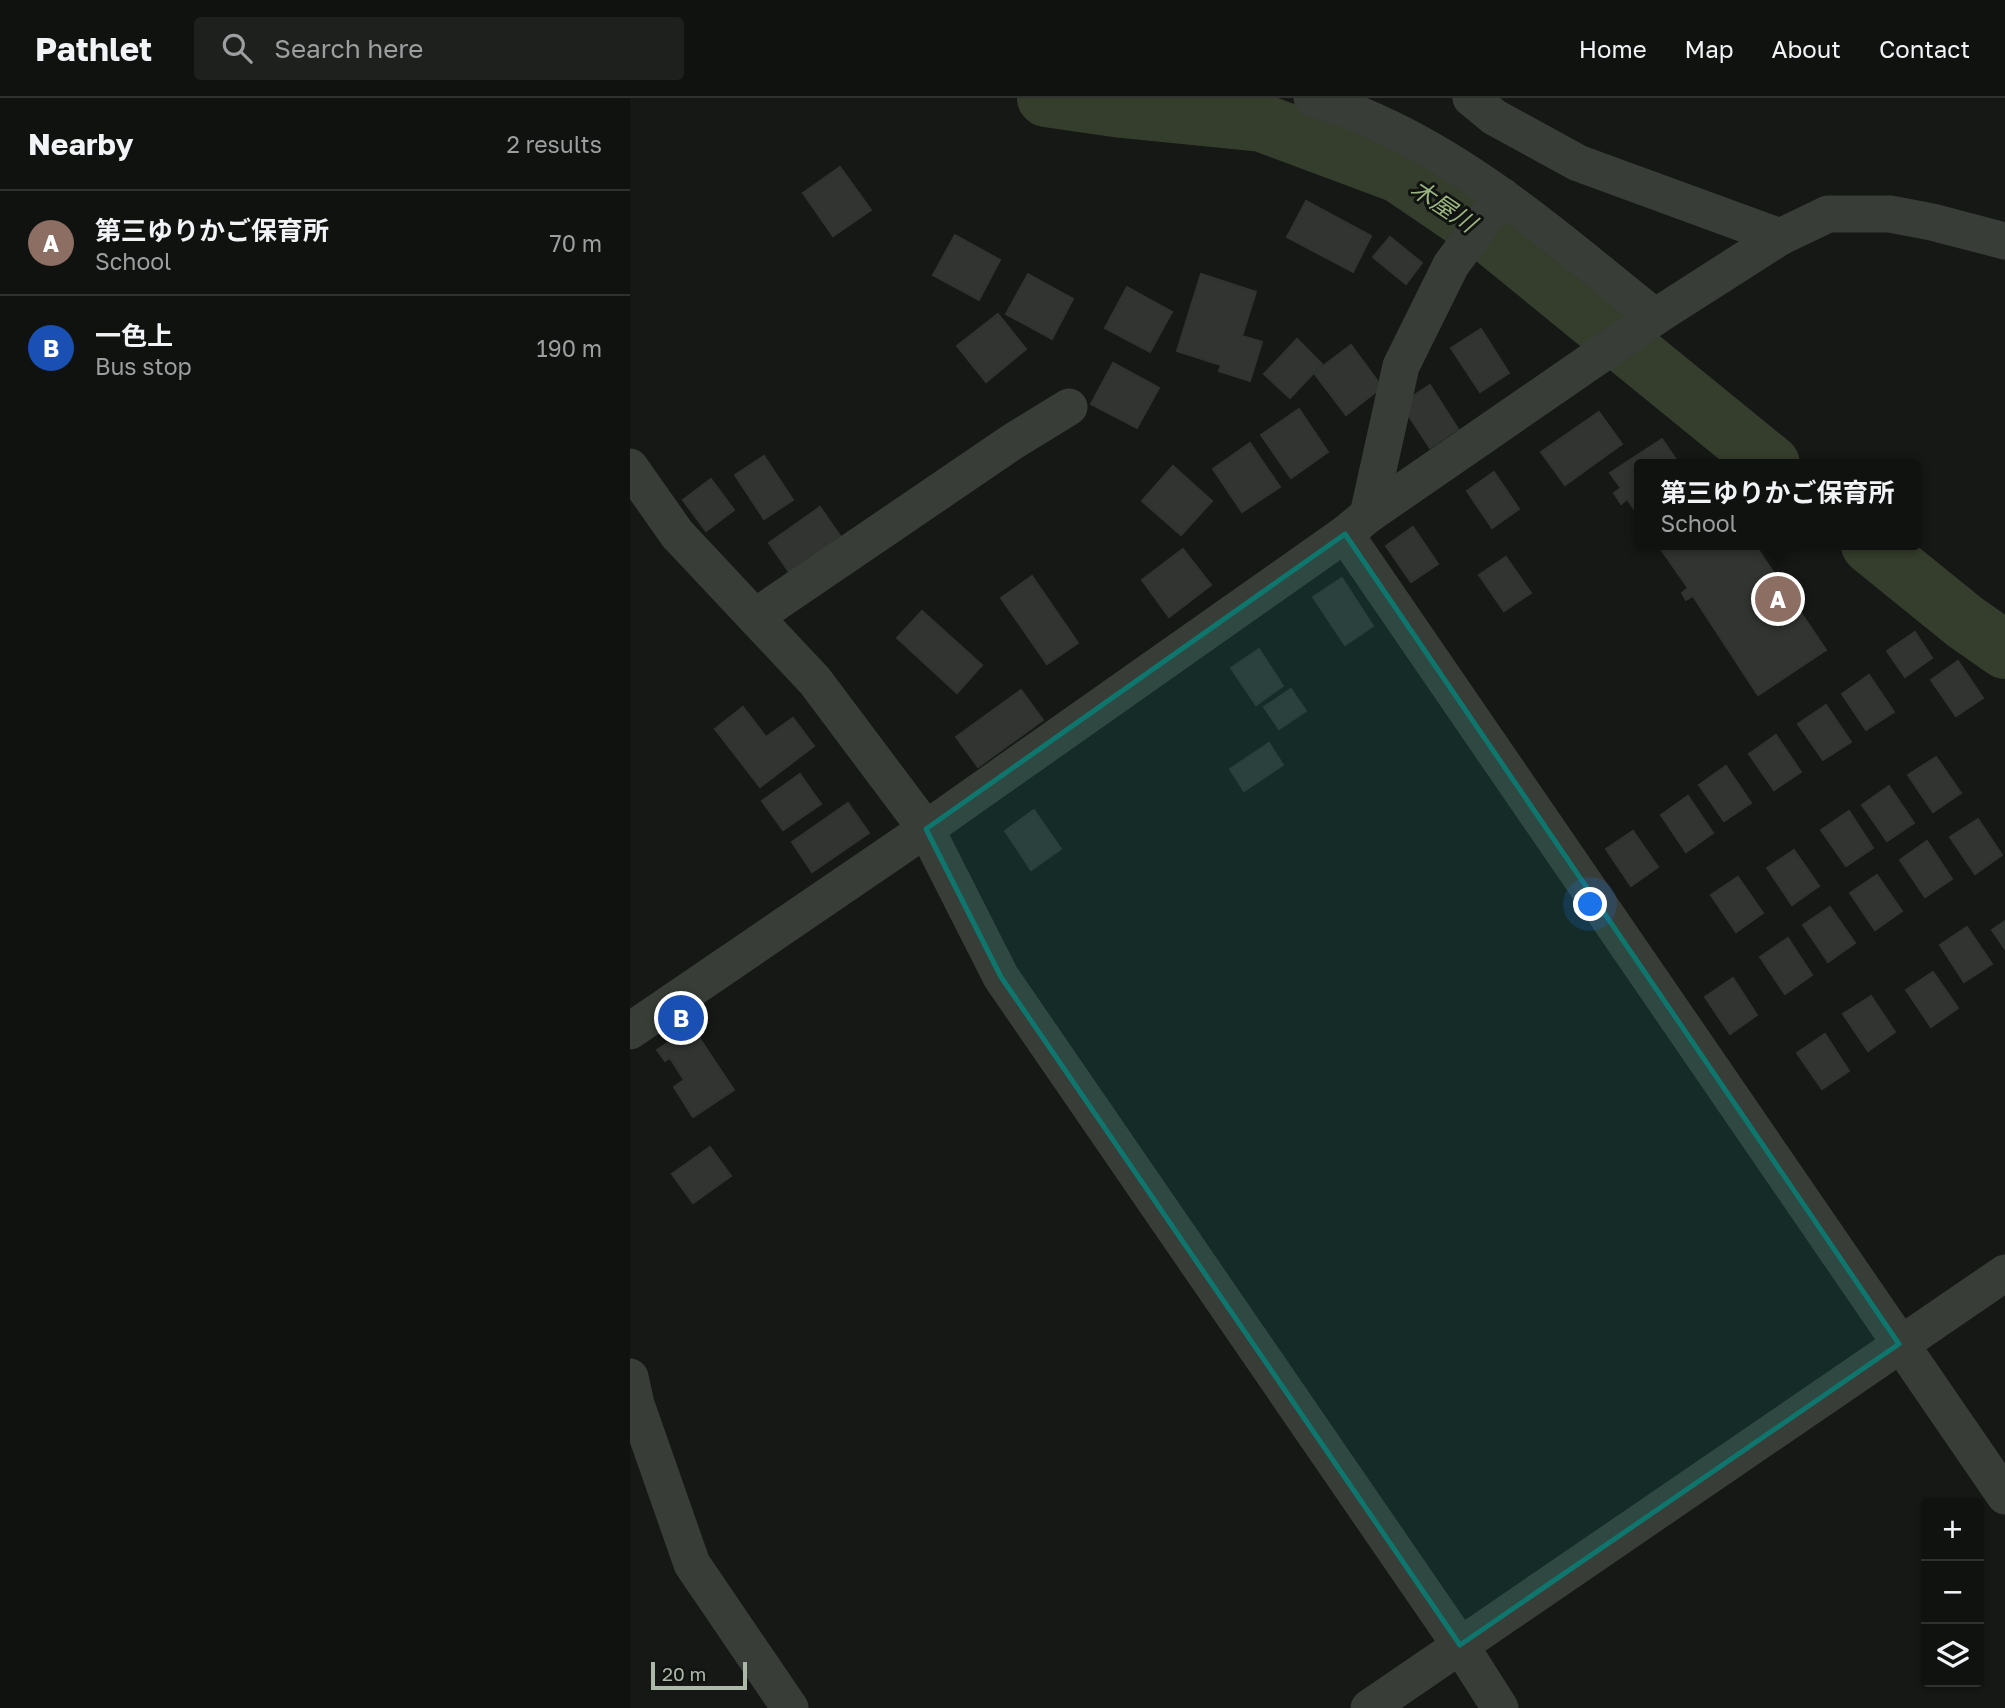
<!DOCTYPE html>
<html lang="en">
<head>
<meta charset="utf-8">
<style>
	body { margin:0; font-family:"Golos Text","Noto Sans JP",sans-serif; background:#1e201e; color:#f1f3f6 }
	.controls { position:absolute; right:21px; bottom:21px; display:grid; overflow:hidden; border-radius:7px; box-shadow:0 2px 5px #0004 }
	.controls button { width:63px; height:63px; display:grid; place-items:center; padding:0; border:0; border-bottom:2px solid #303230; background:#101210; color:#f1f3f6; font:35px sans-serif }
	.scale { position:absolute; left:21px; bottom:18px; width:96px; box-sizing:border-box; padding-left:7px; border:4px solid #adb9a8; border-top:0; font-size:19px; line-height:24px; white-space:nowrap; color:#adb9a8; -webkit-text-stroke:5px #111311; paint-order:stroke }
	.you { position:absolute; left:961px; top:807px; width:24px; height:24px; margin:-18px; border:5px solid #fff; border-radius:50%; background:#1a73e8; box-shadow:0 0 0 10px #1a73e833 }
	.badge { display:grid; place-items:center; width:46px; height:46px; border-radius:50%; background:#b732f5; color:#fff; font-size:23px; font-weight:700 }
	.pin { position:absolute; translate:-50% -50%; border:4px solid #fff; box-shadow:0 2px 7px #0006 }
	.popup { position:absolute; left:1004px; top:361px; width:287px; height:91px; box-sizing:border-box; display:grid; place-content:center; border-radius:7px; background:#101210; filter:drop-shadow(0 2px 5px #0005); font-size:23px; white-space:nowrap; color:#9c9e9f }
	.popup b { font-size:26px; color:#f1f3f6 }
	.popup::after { content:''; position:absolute; left:50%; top:100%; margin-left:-14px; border:14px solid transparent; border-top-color:#101210 }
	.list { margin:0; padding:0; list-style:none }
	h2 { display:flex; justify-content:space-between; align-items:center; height:91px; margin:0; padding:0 28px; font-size:30px }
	h2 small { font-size:23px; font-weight:400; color:#9c9e9f }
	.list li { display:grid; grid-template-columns:46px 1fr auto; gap:21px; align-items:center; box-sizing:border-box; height:105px; padding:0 28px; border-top:2px solid #303230 }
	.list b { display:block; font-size:26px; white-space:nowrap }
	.list p { margin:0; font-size:23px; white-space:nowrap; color:#9c9e9f }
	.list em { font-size:23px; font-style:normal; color:#9c9e9f }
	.icon { flex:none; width:38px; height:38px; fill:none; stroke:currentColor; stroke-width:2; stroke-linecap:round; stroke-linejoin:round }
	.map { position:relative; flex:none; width:1375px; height:1610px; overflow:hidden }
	header { display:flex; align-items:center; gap:42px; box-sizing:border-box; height:98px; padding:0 35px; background:#101210; border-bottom:2px solid #303230 }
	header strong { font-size:33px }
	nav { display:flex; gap:38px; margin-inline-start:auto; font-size:24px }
	.search { width:490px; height:63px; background:#1e201e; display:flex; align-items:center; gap:18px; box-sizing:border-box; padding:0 24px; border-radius:7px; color:#9c9e9f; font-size:26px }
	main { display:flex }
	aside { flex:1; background:#101210 }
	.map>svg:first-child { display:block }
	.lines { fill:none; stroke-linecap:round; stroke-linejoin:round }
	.river { stroke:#353d2c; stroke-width:58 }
	.building { fill:#313431; stroke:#303430; stroke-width:2 }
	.minor { stroke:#383d37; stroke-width:37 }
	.marked { fill:#0f766e; fill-opacity:0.2; stroke:#0f766e; stroke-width:5; stroke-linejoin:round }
	.labels { text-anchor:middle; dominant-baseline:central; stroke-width:6; stroke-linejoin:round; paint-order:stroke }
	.water-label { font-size:24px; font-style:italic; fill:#9ab47f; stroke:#111311 }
</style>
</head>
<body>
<header>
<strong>Pathlet</strong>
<div class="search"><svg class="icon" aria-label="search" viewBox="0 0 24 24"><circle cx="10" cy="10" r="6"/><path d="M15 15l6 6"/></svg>Search here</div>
<nav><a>Home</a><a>Map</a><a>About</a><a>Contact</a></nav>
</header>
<main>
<aside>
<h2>Nearby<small>2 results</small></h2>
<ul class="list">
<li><span class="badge" style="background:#8d6e63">A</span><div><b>第三ゆりかご保育所</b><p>School</p></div><em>70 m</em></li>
<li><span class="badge" style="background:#1a4fb4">B</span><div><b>一色上</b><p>Bus stop</p></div><em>190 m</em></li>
</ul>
</aside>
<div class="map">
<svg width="1375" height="1610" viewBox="0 0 1375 1610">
	<rect width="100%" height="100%" fill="#161816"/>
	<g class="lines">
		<g class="river">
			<path d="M416,0L492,11L632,25L769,76L866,142L1141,366"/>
			<path d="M1240,447L1335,524L1375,552"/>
		</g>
	</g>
	<g class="building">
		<path d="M210,69L241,112L203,138L173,95Z"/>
		<path d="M676,103L741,138L723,174L657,139Z"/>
		<path d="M325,137L370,162L349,202L303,177Z"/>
		<path d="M760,139L792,165L776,186L743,159Z"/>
		<path d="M398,176L443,201L422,241L376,216Z"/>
		<path d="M571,176L626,194L612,238L632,244L620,283L589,273L591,267L547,253Z"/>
		<path d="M497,189L542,214L520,254L475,230Z"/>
		<path d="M368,216L396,251L356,284L327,248Z"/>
		<path d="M851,231L879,275L850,294L821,250Z"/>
		<path d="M667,241L692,266L660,300L634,276Z"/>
		<path d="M721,247L752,289L716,317L684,275Z"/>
		<path d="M483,265L529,290L507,330L461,306Z"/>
		<path d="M800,287L828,331L800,350L771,306Z"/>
		<path d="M669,311L698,354L661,380L631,337Z"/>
		<path d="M969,314L992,346L935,387L911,354Z"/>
		<path d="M1032,341L1049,366H1010V419L997,401L991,406L984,395L991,390L980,375Z"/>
		<path d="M620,345L650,389L612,414L583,371Z"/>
		<path d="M134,358L163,402L134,421L105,377Z"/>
		<path d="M543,368L582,403L551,437L512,403Z"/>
		<path d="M864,374L889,411L862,430L837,393Z"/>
		<path d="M81,381L104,412L76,433L53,402Z"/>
		<path d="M190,409L215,445L164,481L139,445Z"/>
		<path d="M783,429L808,466L781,484L756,448Z"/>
		<path d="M1028,447H1125L1196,552L1128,597L1063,498L1056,502L1052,495L1058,490Z"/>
		<path d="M553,451L581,487L539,519L512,482Z"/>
		<path d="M876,459L901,495L874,513L849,477Z"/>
		<path d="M402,478L448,545L417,566L371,500Z"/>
		<path d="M712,480L743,528L715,547L683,499Z"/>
		<path d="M292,513L352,567L327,595L267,540Z"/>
		<path d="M1285,534L1302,560L1275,579L1257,553Z"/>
		<path d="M629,551L653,588L626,607L601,570Z"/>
		<path d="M1328,563L1353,600L1326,618L1301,582Z"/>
		<path d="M1239,577L1264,614L1236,632L1212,596Z"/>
		<path d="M661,591L676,613L649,631L634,609Z"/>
		<path d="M391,592L413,622L348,669L326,639Z"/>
		<path d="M1196,607L1221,644L1193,662L1168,626Z"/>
		<path d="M113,609L136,639L163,620L184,648L130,689L85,631Z"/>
		<path d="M1146,637L1171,674L1144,692L1119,656Z"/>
		<path d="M639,645L653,667L614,693L600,671Z"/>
		<path d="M1306,659L1331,695L1303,714L1278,677Z"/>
		<path d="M1096,668L1121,705L1094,723L1069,687Z"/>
		<path d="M170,676L191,706L153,732L132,703Z"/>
		<path d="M1259,688L1284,725L1257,743L1232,707Z"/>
		<path d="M1058,698L1083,735L1056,754L1031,717Z"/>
		<path d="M218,705L239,735L182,774L162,744Z"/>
		<path d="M404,712L431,751L401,772L375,733Z"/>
		<path d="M1219,713L1243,750L1216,768L1191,732Z"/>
		<path d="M1348,721L1372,757L1345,776L1320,739Z"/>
		<path d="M1003,733L1028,769L1001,788L976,751Z"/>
		<path d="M1297,743L1322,781L1295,799L1270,762Z"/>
		<path d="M1164,752L1189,788L1162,807L1137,770Z"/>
		<path d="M1247,777L1272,813L1245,832L1220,795Z"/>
		<path d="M1108,779L1133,815L1106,834L1081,797Z"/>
		<path d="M1200,809L1225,845L1198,864L1173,827Z"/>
		<path d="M1375,823V851L1362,832Z"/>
		<path d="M1337,829L1362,866L1334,884L1310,847Z"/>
		<path d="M1158,840L1182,877L1155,896L1130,859Z"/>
		<path d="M1303,874L1328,910L1301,929L1276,892Z"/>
		<path d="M1103,880L1127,917L1100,936L1075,899Z"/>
		<path d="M1241,898L1265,934L1238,953L1213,916Z"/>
		<path d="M62,929L104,992L63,1019L44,989L54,982L40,960L35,963L27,952Z"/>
		<path d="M1195,936L1219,973L1192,991L1167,955Z"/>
		<path d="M80,1049L101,1078L63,1105L42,1076Z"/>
	</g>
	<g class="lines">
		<g class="minor">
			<path d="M682,0C814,39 919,134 1025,219"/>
			<path d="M841,0L864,19L948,65L1150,139"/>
			<path d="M0,369L47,436L185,583L296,731L371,879L830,1547L870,1610"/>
			<path d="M738,417L771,268L821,167L872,98"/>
			<path d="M715,436L1375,1398"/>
			<path d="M125,519L382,344L439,309"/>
			<path d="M0,933L296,731L715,436L738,417L1025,219L1150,139L1198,116H1260L1302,124L1375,143"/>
			<path d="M0,1279L6,1306L62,1466L160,1610"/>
			<path d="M739,1610L1375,1175"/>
		</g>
	</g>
	<path class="marked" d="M715,436L1269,1246L830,1547L371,879L296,731Z"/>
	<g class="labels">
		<g class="water-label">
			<text transform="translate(814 107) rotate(34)">木屋川</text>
		</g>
	</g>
</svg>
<div class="controls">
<button>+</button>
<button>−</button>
<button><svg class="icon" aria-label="layers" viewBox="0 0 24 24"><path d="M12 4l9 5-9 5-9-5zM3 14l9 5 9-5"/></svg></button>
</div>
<div class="scale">20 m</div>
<div class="you"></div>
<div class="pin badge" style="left:1148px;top:501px;background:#8d6e63">A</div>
<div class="popup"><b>第三ゆりかご保育所</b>School</div>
<div class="pin badge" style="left:51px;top:920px;background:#1a4fb4">B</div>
</div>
</main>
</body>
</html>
